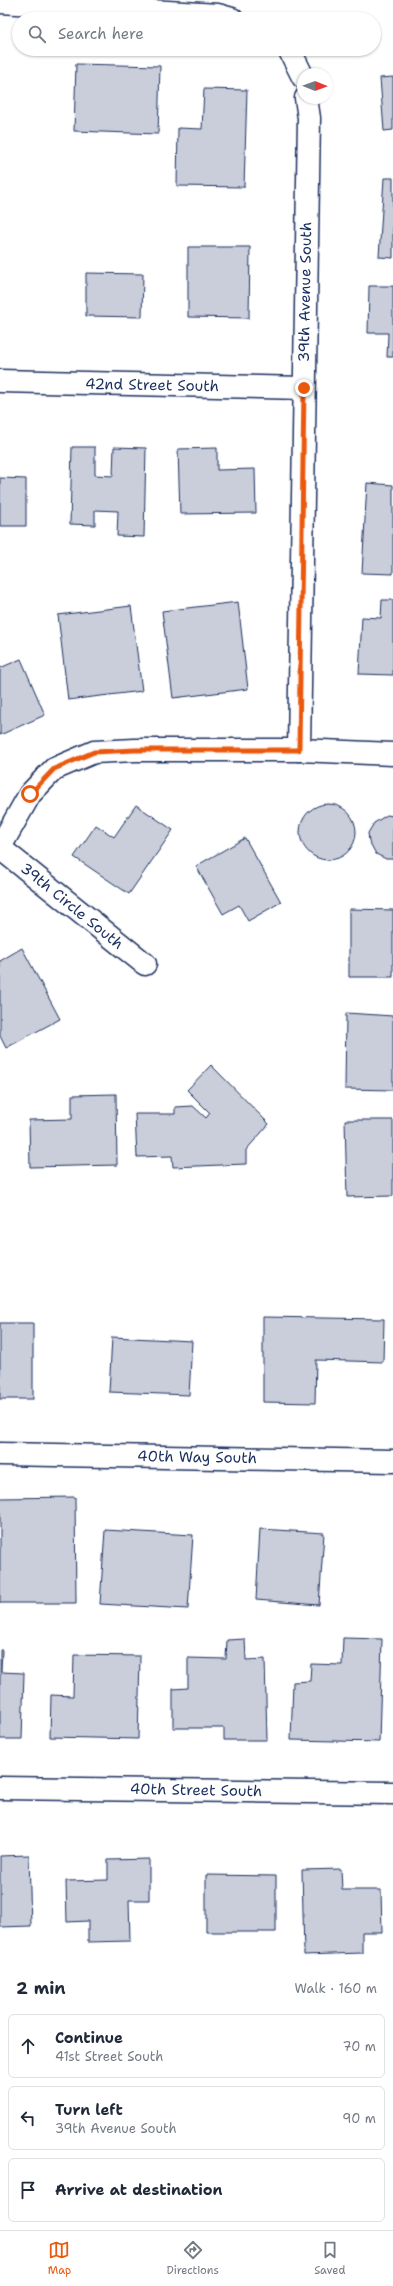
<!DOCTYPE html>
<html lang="en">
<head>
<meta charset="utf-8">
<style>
	body { margin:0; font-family:"Shantell Sans",sans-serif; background:#f6f6f7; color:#1f2937 }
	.compass { position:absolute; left:297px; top:68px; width:36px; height:36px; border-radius:50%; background:#fff; box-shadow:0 1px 3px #0004; rotate:91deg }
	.stop { position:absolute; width:12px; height:12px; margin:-9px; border:3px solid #ea580c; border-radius:50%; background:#fff }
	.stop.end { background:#ea580c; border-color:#fff; box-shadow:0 1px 4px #0008 }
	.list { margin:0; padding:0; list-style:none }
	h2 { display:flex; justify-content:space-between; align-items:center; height:52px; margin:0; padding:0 16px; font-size:17px }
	h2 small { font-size:13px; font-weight:400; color:#747a83 }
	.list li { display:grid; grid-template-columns:26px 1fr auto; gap:12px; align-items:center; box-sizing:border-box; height:64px; margin:0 8px 8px; padding:0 8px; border:1px solid #e0e1e3; border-radius:6px }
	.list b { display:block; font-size:15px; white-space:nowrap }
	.list p { margin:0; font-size:13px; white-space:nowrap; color:#747a83 }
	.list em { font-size:13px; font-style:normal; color:#747a83 }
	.icon { flex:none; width:22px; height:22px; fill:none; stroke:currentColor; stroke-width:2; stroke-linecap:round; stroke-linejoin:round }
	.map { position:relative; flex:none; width:393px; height:1962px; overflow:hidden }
	.search { position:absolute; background:#fff; box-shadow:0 1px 3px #0004; left:12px; right:12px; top:12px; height:44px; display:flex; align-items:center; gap:10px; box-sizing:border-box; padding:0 14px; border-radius:22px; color:#747a83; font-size:15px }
	.sheet { height:268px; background:#fff }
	nav { display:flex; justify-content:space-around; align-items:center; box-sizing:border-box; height:56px; border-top:1px solid #e0e1e3; background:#fff; font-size:11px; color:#747a83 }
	nav a { display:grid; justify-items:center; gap:2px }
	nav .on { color:#ea580c }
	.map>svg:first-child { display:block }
	.building { fill:#caceda; stroke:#1b2f5e }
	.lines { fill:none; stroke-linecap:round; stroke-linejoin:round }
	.minor-casing { stroke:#1b2f5e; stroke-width:25 }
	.minor { stroke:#fff; stroke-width:22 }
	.route { stroke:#ea580c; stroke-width:5 }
	.labels { text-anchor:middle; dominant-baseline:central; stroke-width:3; stroke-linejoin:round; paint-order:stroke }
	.street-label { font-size:15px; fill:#1b2f5e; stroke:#fff }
</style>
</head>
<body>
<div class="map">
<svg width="393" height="1962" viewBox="0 0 393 1962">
	<rect width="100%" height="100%" fill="#fff"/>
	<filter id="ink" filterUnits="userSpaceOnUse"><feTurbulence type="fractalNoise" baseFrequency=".025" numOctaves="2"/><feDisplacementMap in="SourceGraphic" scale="8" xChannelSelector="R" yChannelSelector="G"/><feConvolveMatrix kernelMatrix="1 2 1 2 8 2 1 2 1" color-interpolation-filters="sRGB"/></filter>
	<g filter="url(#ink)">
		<g class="building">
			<path d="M76,64L160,66L158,134L74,131Z"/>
			<path d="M393,77V130L384,131L380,78Z"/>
			<path d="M204,89L247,90L244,187L177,186L178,128L202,129Z"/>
			<path d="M384,178H393V258L379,257Z"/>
			<path d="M188,247H250L249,318L188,317Z"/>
			<path d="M86,273L143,274L142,317L86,316Z"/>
			<path d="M369,286H393V357H387L388,333H368Z"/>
			<path d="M72,447H95V475L113,476L114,447L146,448L144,537L117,536L118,511L95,510V525L70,524Z"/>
			<path d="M217,448V470L255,469L256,513L180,514L178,449Z"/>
			<path d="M0,478L26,479V526H0Z"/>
			<path d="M367,483L393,485V574L362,573Z"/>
			<path d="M382,600H393V675L359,674L362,617L381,618Z"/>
			<path d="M238,602L248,689L173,698L162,611Z"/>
			<path d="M131,606L142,691L68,700L58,615Z"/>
			<path d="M21,659L45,715L0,735V668Z"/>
			<circle cx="328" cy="832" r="28"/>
			<path d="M136,805L173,830L129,894L74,857L96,825L114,837Z"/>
			<path d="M387,815L393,816V859H386L376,854L369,841L368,833L374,823Z"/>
			<path d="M245,838L281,902L248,921L239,905L223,914L196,866Z"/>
			<path d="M349,909L393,910V977H349Z"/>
			<path d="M22,948L60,1019L6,1048L0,1036V961Z"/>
			<path d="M346,1013L393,1016V1090L345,1089Z"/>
			<path d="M211,1065L269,1124L246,1150V1164L173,1167L172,1156L137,1157L135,1114H175V1107L193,1106L206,1118L210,1113L187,1090Z"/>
			<path d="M116,1094L117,1165L30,1167L29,1120L72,1119V1095Z"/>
			<path d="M345,1120H393V1196L347,1197Z"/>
			<path d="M263,1317L384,1319L383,1362L316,1360L315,1403L263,1402Z"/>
			<rect x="0" y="1323" width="33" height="76"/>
			<path d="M112,1337L192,1341L189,1395L109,1392Z"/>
			<path d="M75,1497L76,1603H0V1498Z"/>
			<path d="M260,1529L324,1533L319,1605L256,1600Z"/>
			<path d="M105,1530L193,1535L188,1609L100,1604Z"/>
			<path d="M343,1638L382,1639L379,1742L291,1740L293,1682L310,1681L311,1664L342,1665Z"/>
			<path d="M245,1639L246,1660L265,1659L267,1740H224V1728H173V1689L188,1688V1658L226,1659L227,1640Z"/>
			<path d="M0,1650H2L1,1672L24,1673L22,1739H0Z"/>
			<path d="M74,1655L140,1656L138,1739L50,1737L51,1695L73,1696Z"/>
			<path d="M29,1855L31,1926L0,1927V1856Z"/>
			<path d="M149,1859V1900H129L130,1941L88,1942V1921L67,1922L66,1881L108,1880V1860Z"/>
			<path d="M341,1869L342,1890H381L382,1932H362V1953L304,1955L302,1870Z"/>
			<path d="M206,1875L276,1876V1932H206Z"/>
		</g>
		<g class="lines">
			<defs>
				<g id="minor">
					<path d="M0,2L218,15L232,19"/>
					<path d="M289,49L303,77"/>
					<path d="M0,381L304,388"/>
					<path d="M299,750L309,118L306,98"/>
					<path d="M0,847L30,794L54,769L94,752L135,750H299L393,754"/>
					<path d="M0,848L145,964"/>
					<path d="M0,1454L393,1461"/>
					<path d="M0,1788L393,1793"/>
				</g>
			</defs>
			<use href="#minor" class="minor-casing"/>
			<use href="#minor" class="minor"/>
		</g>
	</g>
	<g class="lines" filter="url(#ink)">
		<path class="route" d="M30,794L54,769L94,752L135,750H299L304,388"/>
	</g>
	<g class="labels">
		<g class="street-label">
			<text transform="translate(305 292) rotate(-89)">39th Avenue South</text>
			<text transform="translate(152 385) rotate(1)">42nd Street South</text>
			<text transform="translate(72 906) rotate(39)">39th Circle South</text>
			<text transform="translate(197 1457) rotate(1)">40th Way South</text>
			<text transform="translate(196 1790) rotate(1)">40th Street South</text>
		</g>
	</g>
</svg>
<svg class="compass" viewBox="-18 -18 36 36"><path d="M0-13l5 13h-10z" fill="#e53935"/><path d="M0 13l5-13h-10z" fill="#747a83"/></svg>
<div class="stop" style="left:30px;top:794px"></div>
<div class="stop end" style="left:304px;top:388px"></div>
<div class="search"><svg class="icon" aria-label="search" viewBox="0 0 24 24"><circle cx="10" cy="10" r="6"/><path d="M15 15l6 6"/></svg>Search here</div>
</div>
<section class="sheet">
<h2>2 min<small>Walk · 160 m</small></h2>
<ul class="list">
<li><svg class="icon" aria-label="ahead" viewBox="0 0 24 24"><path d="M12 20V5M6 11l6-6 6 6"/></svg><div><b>Continue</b><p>41st Street South</p></div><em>70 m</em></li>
<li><svg class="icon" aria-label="left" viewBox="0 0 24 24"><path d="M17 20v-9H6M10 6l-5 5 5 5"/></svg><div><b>Turn left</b><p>39th Avenue South</p></div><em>90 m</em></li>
<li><svg class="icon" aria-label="arrive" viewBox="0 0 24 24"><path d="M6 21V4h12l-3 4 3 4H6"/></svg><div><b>Arrive at destination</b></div></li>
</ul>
</section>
<nav>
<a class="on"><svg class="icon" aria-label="map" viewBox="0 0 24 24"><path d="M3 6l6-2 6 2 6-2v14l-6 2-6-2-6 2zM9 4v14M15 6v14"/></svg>Map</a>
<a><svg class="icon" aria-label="directions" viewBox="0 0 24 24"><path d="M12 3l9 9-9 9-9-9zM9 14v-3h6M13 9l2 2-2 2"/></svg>Directions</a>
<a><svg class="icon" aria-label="saved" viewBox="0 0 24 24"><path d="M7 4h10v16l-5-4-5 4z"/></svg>Saved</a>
</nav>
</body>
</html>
